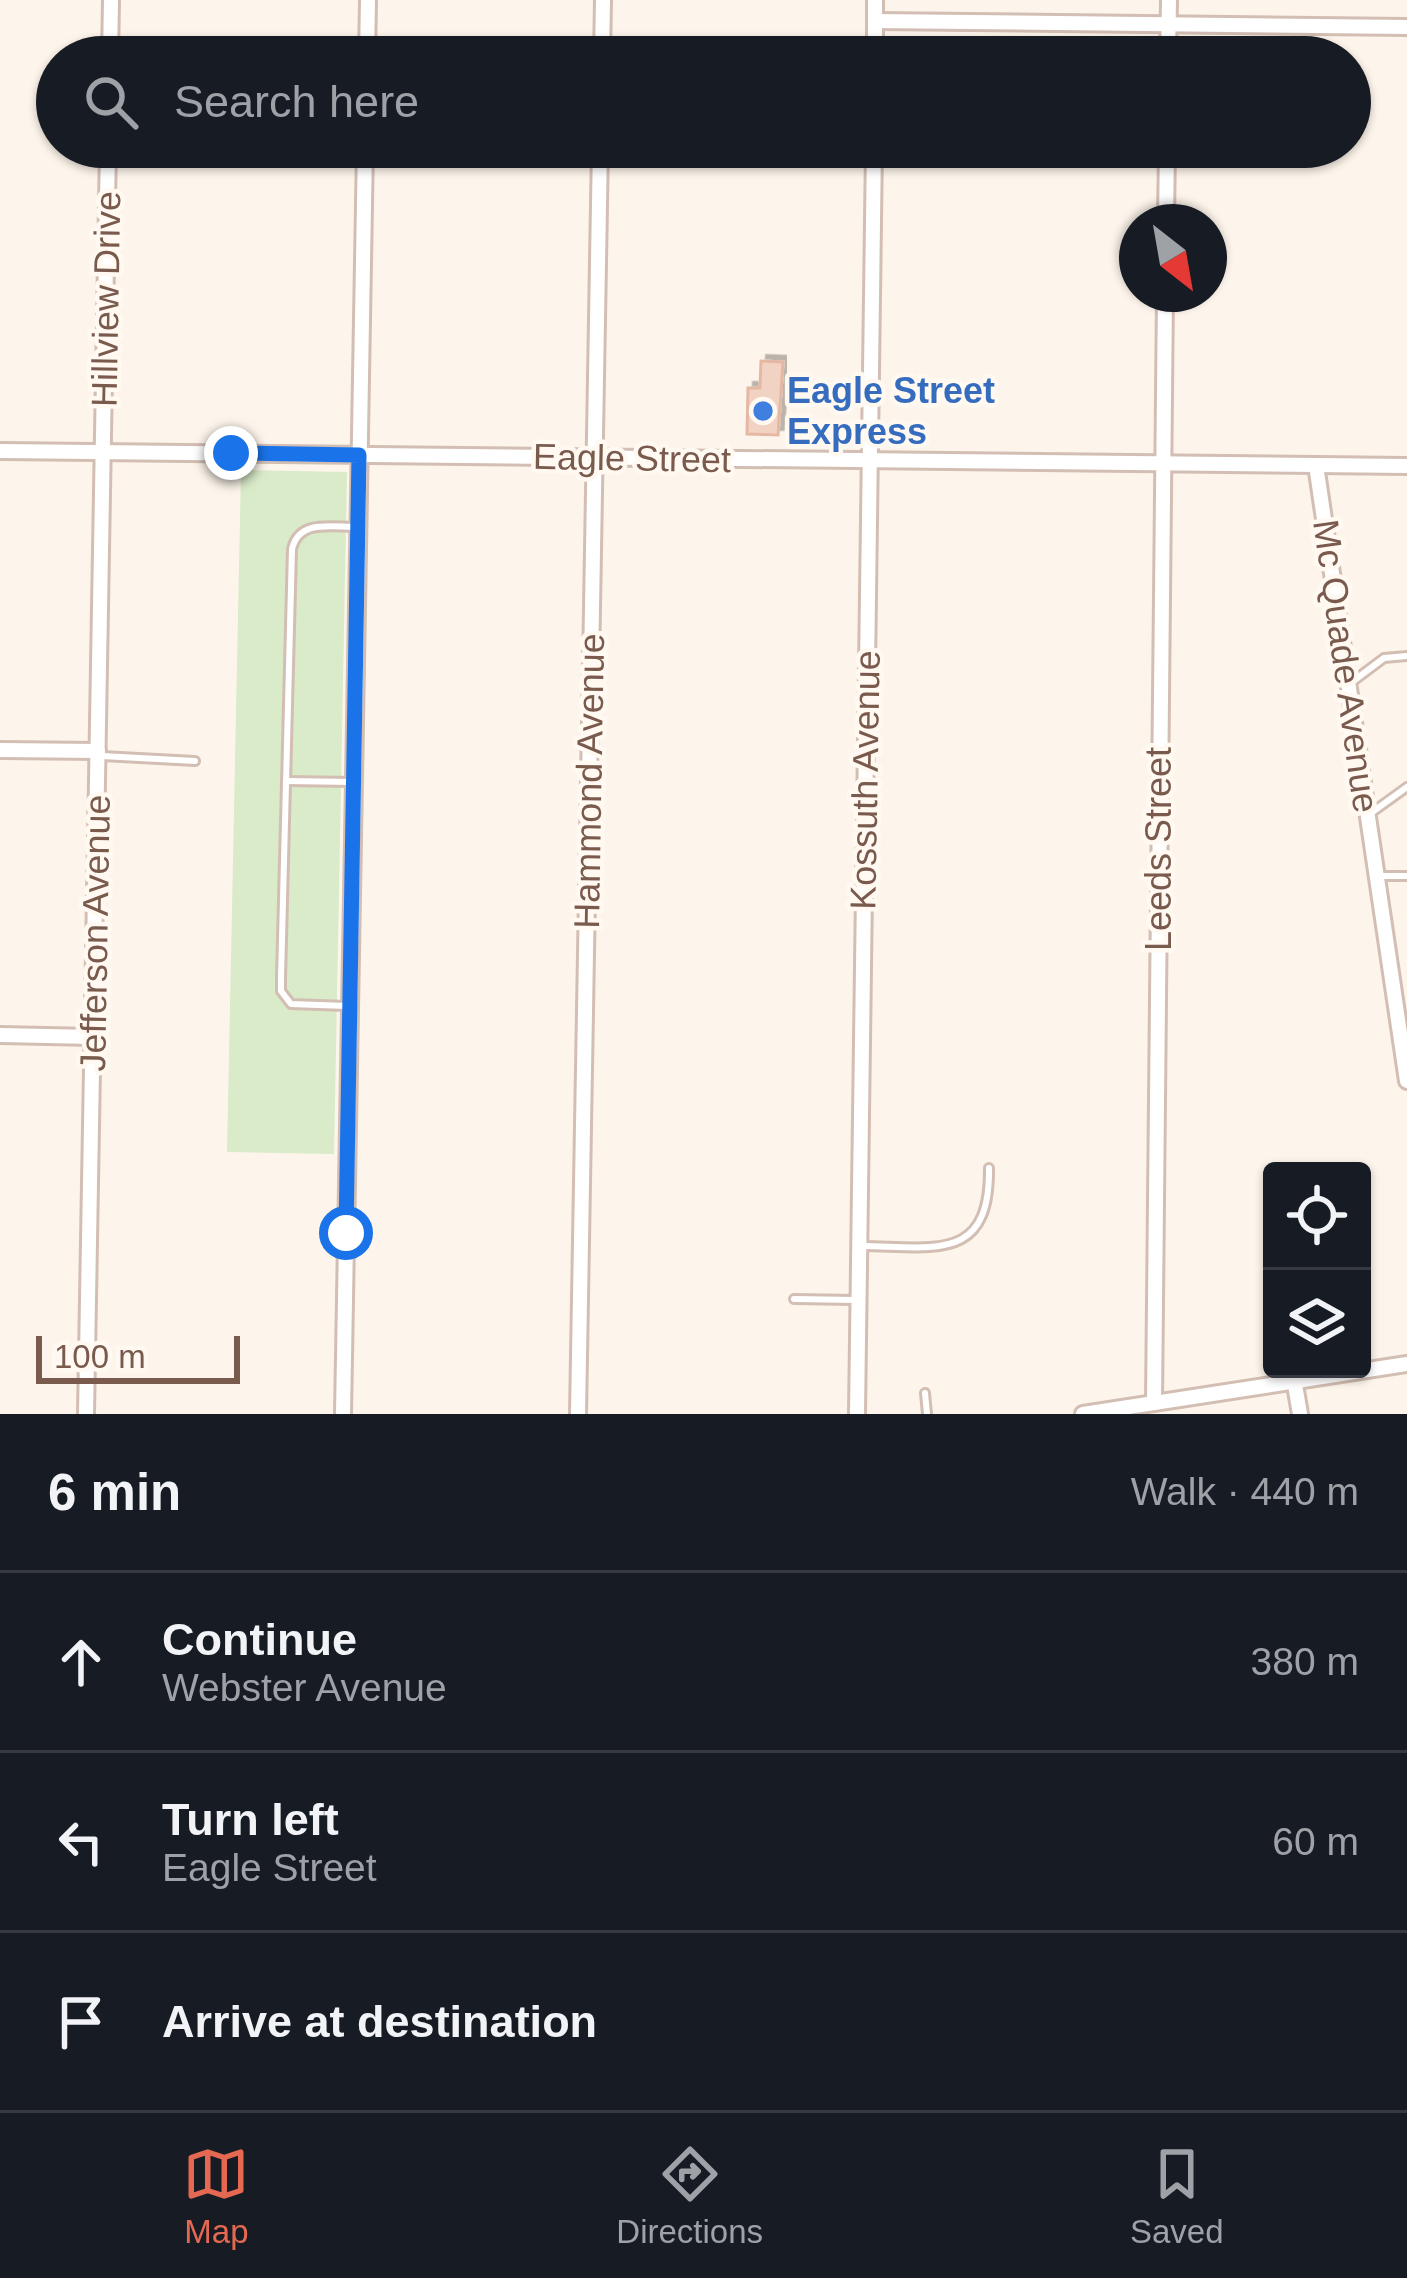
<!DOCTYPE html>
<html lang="en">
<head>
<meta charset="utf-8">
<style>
	body { margin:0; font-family:Arial,sans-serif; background:#20242c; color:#f1f3f6 }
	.controls { position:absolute; right:36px; bottom:36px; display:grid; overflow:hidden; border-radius:12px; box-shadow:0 3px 9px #0004 }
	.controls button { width:108px; height:108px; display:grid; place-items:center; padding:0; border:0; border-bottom:3px solid #363941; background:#171b24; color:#f1f3f6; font:60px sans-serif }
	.compass { position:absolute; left:1119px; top:204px; width:108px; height:108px; border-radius:50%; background:#171b24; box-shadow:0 3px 9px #0004; rotate:149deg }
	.scale { position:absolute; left:36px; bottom:30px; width:204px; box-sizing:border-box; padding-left:12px; border:6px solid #795a4d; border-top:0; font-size:33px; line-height:42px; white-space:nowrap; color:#795a4d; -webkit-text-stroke:9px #fff9f2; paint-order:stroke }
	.stop { position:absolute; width:36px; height:36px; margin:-27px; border:9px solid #1a73e8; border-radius:50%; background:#fff }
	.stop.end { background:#1a73e8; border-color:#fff; box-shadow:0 3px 12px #0008 }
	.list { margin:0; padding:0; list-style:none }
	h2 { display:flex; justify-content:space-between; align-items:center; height:156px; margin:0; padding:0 48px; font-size:51px }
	h2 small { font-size:39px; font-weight:400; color:#9ea1a6 }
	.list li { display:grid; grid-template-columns:78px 1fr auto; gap:36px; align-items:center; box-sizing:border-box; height:180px; padding:0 48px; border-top:3px solid #363941 }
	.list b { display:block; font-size:45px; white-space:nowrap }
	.list p { margin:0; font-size:39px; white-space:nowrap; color:#9ea1a6 }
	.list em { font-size:39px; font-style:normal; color:#9ea1a6 }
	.icon { flex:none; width:66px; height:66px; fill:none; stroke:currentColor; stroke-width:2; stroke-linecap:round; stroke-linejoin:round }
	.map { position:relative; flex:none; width:1407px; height:1414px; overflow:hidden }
	.search { position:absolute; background:#171b24; box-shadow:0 3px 9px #0004; left:36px; right:36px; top:36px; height:132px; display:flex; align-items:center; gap:30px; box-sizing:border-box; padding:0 42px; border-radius:66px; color:#9ea1a6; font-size:45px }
	.sheet { height:696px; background:#171b24 }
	nav { display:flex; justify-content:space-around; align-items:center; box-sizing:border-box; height:168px; border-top:3px solid #363941; background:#171b24; font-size:33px; color:#9ea1a6 }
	nav a { display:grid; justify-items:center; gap:6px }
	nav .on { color:#e56952 }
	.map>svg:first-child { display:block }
	.green { fill:#d9ebc9 }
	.building { fill:#f2d3c3; stroke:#e5b8a3; stroke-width:3; filter:url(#shadow) }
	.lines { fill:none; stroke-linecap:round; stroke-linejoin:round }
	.service-casing { stroke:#d3beb3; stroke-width:12 }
	.minor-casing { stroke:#d3beb3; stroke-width:20 }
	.service { stroke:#fff; stroke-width:6 }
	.minor { stroke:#fff; stroke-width:14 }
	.route { stroke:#1a73e8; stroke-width:15 }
	.shop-dot { fill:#3f7fe0; stroke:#fff9f2; stroke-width:4.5 }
	.labels { text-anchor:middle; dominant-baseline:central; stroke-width:9; stroke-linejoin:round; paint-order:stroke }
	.street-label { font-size:36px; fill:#795a4d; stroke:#fff9f2 }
	.shop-label { font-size:36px; font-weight:bold; fill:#366cbe; stroke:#fff9f2; text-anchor:start }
</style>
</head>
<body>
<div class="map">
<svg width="1407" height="1414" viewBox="0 0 1407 1414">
	<defs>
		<filter id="shadow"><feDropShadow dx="5.5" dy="-5.5" stdDeviation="0" flood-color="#0004"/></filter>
	</defs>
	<rect width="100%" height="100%" fill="#fdf5eb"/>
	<path class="green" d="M241,470L347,472L334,1154L227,1152Z"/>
	<path class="building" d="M761,361L783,362L778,435L747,434L748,388H760Z"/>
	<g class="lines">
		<defs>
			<g id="service">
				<path d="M1352,682L1384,658L1407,656"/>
				<path d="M102,756L195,761"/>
				<path d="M286,781L354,782"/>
				<path d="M1371,813L1407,787"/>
				<path d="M1381,876H1407"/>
				<path d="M347,1006L291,1004L281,991V978L292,549C299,519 331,527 357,527"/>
				<path d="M863,1246C936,1247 990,1262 989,1168"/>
				<path d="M794,1299L855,1300"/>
				<path d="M925,1393L927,1414"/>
			</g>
			<g id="minor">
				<path d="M875,21L1407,27"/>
				<path d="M110,57L111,0"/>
				<path d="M367,57L368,0"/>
				<path d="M602,57L603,0"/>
				<path d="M875,57V0"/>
				<path d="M1168,57L1169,0"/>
				<path d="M1166,222L1167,147"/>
				<path d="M0,451L1407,466"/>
				<path d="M1316,465L1407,1081"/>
				<path d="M0,750L98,751"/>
				<path d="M0,1035L93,1037"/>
				<path d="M1294,1379L1300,1414"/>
				<path d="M1154,1403L1165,294"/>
				<path d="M86,1414L108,147"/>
				<path d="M343,1414L365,147"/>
				<path d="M578,1414L600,147"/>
				<path d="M857,1414L874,147"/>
				<path d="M1083,1414L1407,1364"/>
			</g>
		</defs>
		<use href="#service" class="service-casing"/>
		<use href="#minor" class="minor-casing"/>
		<use href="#service" class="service"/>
		<use href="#minor" class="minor"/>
	</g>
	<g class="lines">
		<path class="route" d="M231,453L359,455L346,1233"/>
	</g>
	<circle class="shop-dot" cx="763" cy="411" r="12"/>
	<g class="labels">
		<g class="street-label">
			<text transform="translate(106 299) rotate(-89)">Hillview Drive</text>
			<text transform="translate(632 458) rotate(1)">Eagle Street</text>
			<text transform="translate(1346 666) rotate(82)">Mc Quade Avenue</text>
			<text transform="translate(865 780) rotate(-89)">Kossuth Avenue</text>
			<text transform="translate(589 781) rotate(-89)">Hammond Avenue</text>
			<text transform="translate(1158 849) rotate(-90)">Leeds Street</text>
			<text transform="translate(95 933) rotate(-89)">Jefferson Avenue</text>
		</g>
		<g class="shop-label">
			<text x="787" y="390">Eagle Street<tspan x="787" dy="41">Express</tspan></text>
		</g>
	</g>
</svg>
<div class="controls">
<button><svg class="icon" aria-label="locate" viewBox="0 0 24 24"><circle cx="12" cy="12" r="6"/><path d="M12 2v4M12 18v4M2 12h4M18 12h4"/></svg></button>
<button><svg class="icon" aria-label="layers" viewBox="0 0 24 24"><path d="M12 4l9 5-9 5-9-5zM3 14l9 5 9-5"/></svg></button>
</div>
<svg class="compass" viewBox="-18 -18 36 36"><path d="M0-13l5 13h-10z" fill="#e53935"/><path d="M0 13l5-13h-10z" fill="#9ea1a6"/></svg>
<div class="scale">100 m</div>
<div class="stop" style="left:346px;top:1233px"></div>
<div class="stop end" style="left:231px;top:453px"></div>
<div class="search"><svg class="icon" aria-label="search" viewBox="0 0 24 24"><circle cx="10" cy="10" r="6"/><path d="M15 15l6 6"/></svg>Search here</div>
</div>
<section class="sheet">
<h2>6 min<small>Walk · 440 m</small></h2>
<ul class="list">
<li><svg class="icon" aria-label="ahead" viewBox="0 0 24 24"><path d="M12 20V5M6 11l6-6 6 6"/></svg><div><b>Continue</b><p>Webster Avenue</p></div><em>380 m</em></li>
<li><svg class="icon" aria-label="left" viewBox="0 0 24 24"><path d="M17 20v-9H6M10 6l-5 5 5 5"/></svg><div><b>Turn left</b><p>Eagle Street</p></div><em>60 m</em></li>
<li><svg class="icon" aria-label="arrive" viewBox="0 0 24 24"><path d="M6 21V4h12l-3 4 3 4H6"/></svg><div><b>Arrive at destination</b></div></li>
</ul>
</section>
<nav>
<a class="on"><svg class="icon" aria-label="map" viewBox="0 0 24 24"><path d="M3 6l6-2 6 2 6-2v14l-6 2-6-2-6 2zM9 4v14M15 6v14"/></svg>Map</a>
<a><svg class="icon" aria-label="directions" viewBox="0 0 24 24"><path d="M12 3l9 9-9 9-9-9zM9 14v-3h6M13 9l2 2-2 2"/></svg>Directions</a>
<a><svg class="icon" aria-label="saved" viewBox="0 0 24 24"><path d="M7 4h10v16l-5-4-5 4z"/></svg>Saved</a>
</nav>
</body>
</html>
